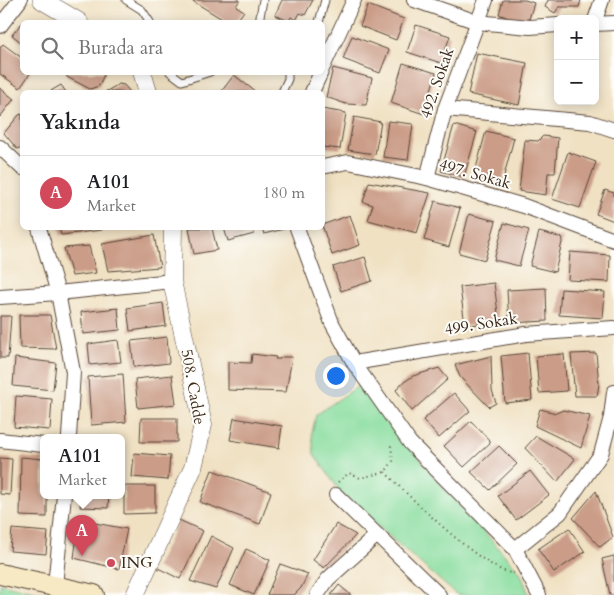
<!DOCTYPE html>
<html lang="tr">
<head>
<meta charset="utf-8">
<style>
	body { margin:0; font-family:Cardo,serif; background:#f6f6f6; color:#202124 }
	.controls { position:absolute; right:15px; top:15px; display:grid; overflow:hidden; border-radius:8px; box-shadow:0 2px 12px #0003 }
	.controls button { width:45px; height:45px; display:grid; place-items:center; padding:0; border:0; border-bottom:1px solid #e0e0e0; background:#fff; color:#202124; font:25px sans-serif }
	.you { position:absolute; left:335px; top:375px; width:18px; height:18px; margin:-12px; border:4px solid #fff; border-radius:50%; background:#1a73e8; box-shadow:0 0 0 8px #1a73e833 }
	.badge { display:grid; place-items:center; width:32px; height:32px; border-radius:50%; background:#d1495b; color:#fff; font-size:16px; font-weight:700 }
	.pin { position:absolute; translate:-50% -41px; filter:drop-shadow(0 1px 2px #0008) }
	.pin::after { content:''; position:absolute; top:26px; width:18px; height:15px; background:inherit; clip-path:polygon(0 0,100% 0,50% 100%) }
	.popup { position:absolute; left:40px; top:434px; width:85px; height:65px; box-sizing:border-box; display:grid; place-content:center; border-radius:8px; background:#fff; filter:drop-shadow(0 1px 4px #0005); font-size:16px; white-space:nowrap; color:#757577 }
	.popup b { font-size:19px; color:#202124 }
	.popup::after { content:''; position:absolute; left:50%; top:100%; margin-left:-10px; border:10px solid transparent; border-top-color:#fff }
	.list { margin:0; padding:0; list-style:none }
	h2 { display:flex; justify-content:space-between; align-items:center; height:65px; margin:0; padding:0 20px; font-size:21px }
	h2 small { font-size:16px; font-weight:400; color:#757577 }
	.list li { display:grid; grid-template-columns:32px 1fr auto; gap:15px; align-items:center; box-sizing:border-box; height:75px; padding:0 20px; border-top:1px solid #e0e0e0 }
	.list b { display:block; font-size:19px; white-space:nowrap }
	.list p { margin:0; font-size:16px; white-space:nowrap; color:#757577 }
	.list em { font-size:16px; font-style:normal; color:#757577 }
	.icon { flex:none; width:28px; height:28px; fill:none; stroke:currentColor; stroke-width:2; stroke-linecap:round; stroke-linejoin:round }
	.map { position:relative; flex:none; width:614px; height:595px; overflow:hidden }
	.search { position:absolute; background:#fff; box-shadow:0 2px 12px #0003; left:20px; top:20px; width:305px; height:55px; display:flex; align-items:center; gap:12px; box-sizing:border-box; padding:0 18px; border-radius:8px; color:#757577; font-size:19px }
	.panel { position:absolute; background:#fff; box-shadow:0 2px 12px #0003; left:20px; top:90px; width:305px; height:140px; border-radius:8px }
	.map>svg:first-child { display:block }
	.green { fill:#88dd9f; stroke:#62845e }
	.building { fill:#cb9d88 }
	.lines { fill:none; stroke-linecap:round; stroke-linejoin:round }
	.service-casing { stroke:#564537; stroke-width:9 }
	.minor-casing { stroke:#564537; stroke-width:16 }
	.tertiary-casing { stroke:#564537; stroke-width:19 }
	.secondary-casing { stroke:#564537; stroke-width:22 }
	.path { stroke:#564537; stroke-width:2; stroke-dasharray:1 4; stroke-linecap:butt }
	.service { stroke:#fff; stroke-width:7 }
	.minor { stroke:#fff; stroke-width:14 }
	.tertiary { stroke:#fff; stroke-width:18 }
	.secondary { stroke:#f6e9c3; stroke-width:20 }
	.poi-dot { fill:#d1495b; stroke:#fdfcf7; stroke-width:2 }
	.labels { text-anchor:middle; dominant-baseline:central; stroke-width:4; stroke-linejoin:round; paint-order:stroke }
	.street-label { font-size:16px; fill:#3b2a1e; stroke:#fdfcf7 }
	.poi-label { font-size:16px; fill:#3b2a1e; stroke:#fdfcf7; text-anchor:start }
</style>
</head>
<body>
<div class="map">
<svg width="614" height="595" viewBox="0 0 614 595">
	<rect width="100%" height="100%" fill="#fdfcf7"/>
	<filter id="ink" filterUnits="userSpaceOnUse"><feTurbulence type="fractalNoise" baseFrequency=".02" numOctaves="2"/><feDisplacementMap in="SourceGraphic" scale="10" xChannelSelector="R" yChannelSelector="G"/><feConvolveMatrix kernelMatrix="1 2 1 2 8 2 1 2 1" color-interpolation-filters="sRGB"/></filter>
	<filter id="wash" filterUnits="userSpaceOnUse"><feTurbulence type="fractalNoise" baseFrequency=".0096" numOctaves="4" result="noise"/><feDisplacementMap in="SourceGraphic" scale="20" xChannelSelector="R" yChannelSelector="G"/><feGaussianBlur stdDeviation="1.12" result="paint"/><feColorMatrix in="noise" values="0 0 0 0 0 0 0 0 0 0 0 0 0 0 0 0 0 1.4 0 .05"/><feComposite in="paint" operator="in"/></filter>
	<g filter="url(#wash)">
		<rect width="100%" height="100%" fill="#f0e1c3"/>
		<g class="green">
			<path d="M361,384L437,480L520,572L529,595H457L344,497L314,454L312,433L316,415Z"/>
			<path d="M0,584L53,595H0Z"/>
		</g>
		<g id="blocks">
			<g class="building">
				<path d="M191,0H240L236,6L244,11L236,22H227Z"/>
				<path d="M282,0H313L305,15L300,13L296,20L291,17L289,21L275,15Z"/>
				<path d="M503,0H525L534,3L529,19L516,21L499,14Z"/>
				<path d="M548,0H581L579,7H559L555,13L545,7Z"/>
				<path d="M368,5L404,19L396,40L360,26Z"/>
				<path d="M22,23V43L12,35Z"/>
				<path d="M416,25L450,36L441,63L407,52Z"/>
				<path d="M352,36L389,50L380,73L343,59Z"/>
				<path d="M3,44L22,58V72H31L20,88L0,74V48Z"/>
				<path d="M477,53L527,63L519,105L468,94Z"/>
				<path d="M403,63L436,73L424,114L391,103Z"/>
				<path d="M333,68L372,78L366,105L346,104L326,97Z"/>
				<path d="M66,72H105L99,86L90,89L67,77Z"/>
				<path d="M234,75L256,92H221Z"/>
				<path d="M119,84L124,85L130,92H105Z"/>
				<path d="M61,85L66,92H49Z"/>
				<path d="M0,88L14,99L0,117Z"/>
				<path d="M322,109L346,113L340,149L322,147Z"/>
				<path d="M22,114V147L17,149L4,133L19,115Z"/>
				<path d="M354,117L381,122L375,154L348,150Z"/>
				<path d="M388,121L413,124L408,160L383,157Z"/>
				<path d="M454,125L477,132L464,177L441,171Z"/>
				<path d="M486,131L514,138L502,183L474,176Z"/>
				<path d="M543,136L558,138L555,173H548L546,195L519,191L525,140L538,141Z"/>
				<path d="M568,152L596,162L580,208L552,199Z"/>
				<path d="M369,182L430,193L417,233L368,220L373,205L363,202Z"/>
				<path d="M605,190L614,193V221L596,214Z"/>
				<path d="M435,201L460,208L449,247L424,240Z"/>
				<path d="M469,214L496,221L485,260L459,253Z"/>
				<path d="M350,215L360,245L332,255L322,225Z"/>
				<path d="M504,223L529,230L519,266L494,260Z"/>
				<path d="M59,228H102V230L61,235Z"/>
				<path d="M189,228H212L217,250L194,254Z"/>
				<path d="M224,228H252L254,234L228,241Z"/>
				<path d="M262,228H288L264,234Z"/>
				<path d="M539,232L563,238L555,272L530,266Z"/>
				<path d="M154,235L160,267L108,271L102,244Z"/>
				<path d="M89,246L96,273L72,276L64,248Z"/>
				<path d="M570,252L610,255L609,282L568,280Z"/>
				<path d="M365,257L372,281L341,291L333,267Z"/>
				<path d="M494,283L499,321L465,326L460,287Z"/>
				<path d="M546,288L547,321L509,323L507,290Z"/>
				<path d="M561,289L605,292L603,318L559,315Z"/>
				<path d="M163,303L166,326L130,331L127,308Z"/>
				<path d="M118,308L120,330L83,334L81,312Z"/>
				<path d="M19,315H50L56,349L20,348Z"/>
				<path d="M0,316H11L8,358H0Z"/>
				<path d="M167,337L169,363L134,367L131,341Z"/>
				<path d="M118,340L121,362L90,365L88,344Z"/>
				<path d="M528,353L532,400L505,403L501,356Z"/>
				<path d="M596,353L599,384L597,396H575L571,354Z"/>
				<path d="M252,354L276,357L275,359H280L282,357H292L286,392L228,390V362L251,363Z"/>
				<path d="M564,354L567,391L539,393L536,356Z"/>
				<path d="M491,356L492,390L496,403L489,407L460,377L455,365Z"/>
				<path d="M15,358L56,363L53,390L13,386Z"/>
				<path d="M439,368L448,379L412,411L396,390L401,384L413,376Z"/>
				<path d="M123,374L126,422L91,425L88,377Z"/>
				<path d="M172,375L176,404L138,408L135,379Z"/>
				<path d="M454,393L470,411L439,438L423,420Z"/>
				<path d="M16,396L52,399L50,430L14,427Z"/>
				<path d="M540,409L556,413L563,410L590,416L581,448L535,426Z"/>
				<path d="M141,418H177V442H140Z"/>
				<path d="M234,418L282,426L279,448L230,440Z"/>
				<path d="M471,421L491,442L464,467L444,446Z"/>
				<path d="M536,436L575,459L557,482L525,448Z"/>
				<path d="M499,446L517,464L490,490L471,472Z"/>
				<path d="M134,453L170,456L168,480L132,477Z"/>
				<path d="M21,457L43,459V495H47V517L20,516Z"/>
				<path d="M0,458L12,459L10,495L0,494Z"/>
				<path d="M212,470L271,492L260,524L200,502Z"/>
				<path d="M530,471L549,495L516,520L498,496Z"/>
				<path d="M124,486H155V513L124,514Z"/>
				<path d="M596,491L613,537L600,547L573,518Z"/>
				<path d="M81,495H109L108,508L80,507Z"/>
				<path d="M79,520L127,529L119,569L74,558Z"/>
				<path d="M179,520L203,531L180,579L156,567Z"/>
				<path d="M336,524L356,535L324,568L313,560Z"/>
				<path d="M569,528L585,552L554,572L538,549Z"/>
				<path d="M12,529L48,532L46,554L10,551Z"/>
				<path d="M211,536L234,548L216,589L190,581Z"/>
				<path d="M246,549L270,560L254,595L230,585Z"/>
				<path d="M614,556V595H610L602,559Z"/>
				<path d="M280,564L308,574L301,588L294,595H267Z"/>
				<path d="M339,585L351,595H331Z"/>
			</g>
		</g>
	</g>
	<g filter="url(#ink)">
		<use href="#blocks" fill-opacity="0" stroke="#564537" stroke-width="1"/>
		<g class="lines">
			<defs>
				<g id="service">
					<path d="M126,0L142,10L150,22"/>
					<path d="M259,22L263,0"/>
					<path d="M319,22L325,0"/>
					<path d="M170,72L182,81L210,72"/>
					<path d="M282,92L288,79V72"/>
				</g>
				<g id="minor">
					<path d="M414,0L477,22L530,27L558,25"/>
					<path d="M595,20L602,0"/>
					<path d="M595,24L614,23"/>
					<path d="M0,26L20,0"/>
					<path d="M322,69L354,0"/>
					<path d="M312,92L321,72"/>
					<path d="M445,109L590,122L614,130"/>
					<path d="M0,147L22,168"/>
					<path d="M322,167L348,162L427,178L524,206L614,240"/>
					<path d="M427,178L445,109L486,0"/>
					<path d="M39,228L58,293L73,372L69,437"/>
					<path d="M297,228L332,323L354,363L410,443L515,549L539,595"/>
					<path d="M0,297L58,293L172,281"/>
					<path d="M354,363L526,334L614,328"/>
					<path d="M0,440L43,445"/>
					<path d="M336,495L439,595"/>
					<path d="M515,549L560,513L601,454L611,417L614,392"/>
					<path d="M55,586L64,495"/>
					<path d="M317,595L328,579L377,535"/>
				</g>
				<g id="tertiary">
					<path d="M42,0L79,22"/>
					<path d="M142,72L148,92"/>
					<path d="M135,595L193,468L203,425L172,281L173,228"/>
				</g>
				<path id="secondary" d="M0,574L94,595"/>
			</defs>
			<use href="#service" class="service-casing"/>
			<use href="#minor" class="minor-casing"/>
			<use href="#tertiary" class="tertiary-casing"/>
			<use href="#secondary" class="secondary-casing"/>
			<g class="path">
				<path d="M385,472C405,492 488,575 514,573"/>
				<path d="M338,482L349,473L360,478L385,472L393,461L391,446L395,445"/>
			</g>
			<use href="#service" class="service"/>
			<use href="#minor" class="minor"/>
			<use href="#tertiary" class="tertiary"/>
			<use href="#secondary" class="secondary"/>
		</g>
	</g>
	<circle class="poi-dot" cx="111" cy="563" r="5"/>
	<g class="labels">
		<g class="street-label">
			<text transform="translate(437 83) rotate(-71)">492. Sokak</text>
			<text transform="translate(475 174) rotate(16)">497. Sokak</text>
			<text transform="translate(481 324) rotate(-9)">499. Sokak</text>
			<text transform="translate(193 387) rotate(80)">508. Cadde</text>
		</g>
		<g class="poi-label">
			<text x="121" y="563">ING</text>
		</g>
	</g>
</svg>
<div class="controls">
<button>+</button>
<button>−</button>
</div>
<div class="you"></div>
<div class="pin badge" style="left:82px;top:556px">A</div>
<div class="popup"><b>A101</b>Market</div>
<div class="search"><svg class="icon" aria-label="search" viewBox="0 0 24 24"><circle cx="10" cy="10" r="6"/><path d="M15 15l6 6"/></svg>Burada ara</div>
<section class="panel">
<h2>Yakında<small></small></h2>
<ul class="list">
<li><span class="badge">A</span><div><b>A101</b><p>Market</p></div><em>180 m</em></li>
</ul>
</section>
</div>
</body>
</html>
